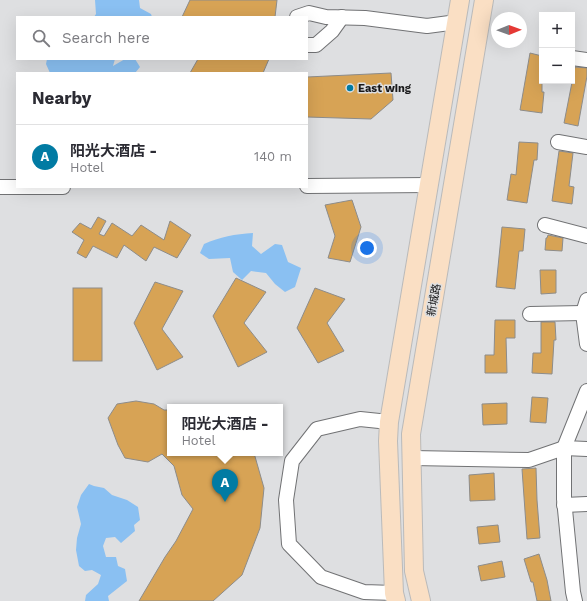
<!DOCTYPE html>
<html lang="en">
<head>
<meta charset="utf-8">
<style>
	body { margin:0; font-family:"Work Sans","Noto Sans SC",sans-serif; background:#f7f7f7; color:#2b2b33 }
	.controls { position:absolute; right:12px; top:12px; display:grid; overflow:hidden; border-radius:0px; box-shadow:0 4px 16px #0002 }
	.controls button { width:36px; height:36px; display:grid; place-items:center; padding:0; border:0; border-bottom:1px solid #e1e1e2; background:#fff; color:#2b2b33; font:20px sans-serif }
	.compass { position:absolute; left:491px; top:12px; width:36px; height:36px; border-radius:50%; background:#fff; box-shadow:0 4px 16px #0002; rotate:89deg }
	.you { position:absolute; left:367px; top:248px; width:14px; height:14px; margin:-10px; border:3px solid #fff; border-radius:50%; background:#1a73e8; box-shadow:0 0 0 6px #1a73e833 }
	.badge { display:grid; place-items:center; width:26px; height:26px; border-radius:50%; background:#017ba3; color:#fff; font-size:13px; font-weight:700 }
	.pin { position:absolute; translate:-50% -33px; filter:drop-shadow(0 1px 2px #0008) }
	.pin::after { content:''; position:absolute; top:21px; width:14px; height:12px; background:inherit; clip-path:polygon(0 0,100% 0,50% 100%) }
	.popup { position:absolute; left:167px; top:404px; width:116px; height:52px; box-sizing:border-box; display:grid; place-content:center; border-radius:0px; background:#fff; filter:drop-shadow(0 1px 3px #0005); font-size:13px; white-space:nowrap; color:#7c7c81 }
	.popup b { font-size:15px; color:#2b2b33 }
	.popup::after { content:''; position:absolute; left:50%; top:100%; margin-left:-8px; border:8px solid transparent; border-top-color:#fff }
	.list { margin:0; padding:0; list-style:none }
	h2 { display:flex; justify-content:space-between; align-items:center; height:52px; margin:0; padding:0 16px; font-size:17px }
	h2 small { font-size:13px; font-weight:400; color:#7c7c81 }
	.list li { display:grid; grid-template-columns:26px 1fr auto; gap:12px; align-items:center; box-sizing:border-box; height:64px; padding:0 16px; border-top:1px solid #e1e1e2 }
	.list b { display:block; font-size:15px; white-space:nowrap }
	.list p { margin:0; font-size:13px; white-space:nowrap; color:#7c7c81 }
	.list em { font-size:13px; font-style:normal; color:#7c7c81 }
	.icon { flex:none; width:22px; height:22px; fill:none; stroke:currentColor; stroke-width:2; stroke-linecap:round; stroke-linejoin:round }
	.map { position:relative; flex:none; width:587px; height:601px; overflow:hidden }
	.search { position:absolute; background:#fff; box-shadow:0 4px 16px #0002; left:16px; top:16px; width:292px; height:44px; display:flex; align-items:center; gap:10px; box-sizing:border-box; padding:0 14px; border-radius:0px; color:#7c7c81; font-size:15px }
	.panel { position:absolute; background:#fff; box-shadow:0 4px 16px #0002; left:16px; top:72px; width:292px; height:116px; border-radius:0px }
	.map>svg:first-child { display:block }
	.water { fill:#8ac0f2 }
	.building { fill:#d7a355; stroke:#8d8c8a }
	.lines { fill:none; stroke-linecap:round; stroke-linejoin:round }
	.minor-casing { stroke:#717274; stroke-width:16 }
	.major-casing { stroke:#bababa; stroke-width:20 }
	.minor { stroke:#fff; stroke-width:14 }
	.major { stroke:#fadfc4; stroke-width:18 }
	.poi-dot { fill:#017ba3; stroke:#dedfe1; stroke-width:1.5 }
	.labels { text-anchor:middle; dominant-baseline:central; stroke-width:3; stroke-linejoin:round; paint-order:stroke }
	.poi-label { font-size:11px; font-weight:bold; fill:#19191a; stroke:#dedfe1; text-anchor:start }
	.street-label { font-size:11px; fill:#19191a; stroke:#dedfe1 }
</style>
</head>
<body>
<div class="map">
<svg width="587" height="601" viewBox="0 0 587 601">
	<rect width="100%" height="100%" fill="#dedfe1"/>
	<g class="water">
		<path d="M95,0H139L140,8L151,14L152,17H94L96,14Z"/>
		<path d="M47,59H115L113,66L125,59H135L140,67L135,73H50L46,64Z"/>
		<path d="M253,233L252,246L261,254L275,244L282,245L288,262L301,268L295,287L285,292L275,284L266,273L251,271L242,280L233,272L230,258L209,259L200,253L204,244C220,237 235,234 253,233Z"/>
		<path d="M89,484L94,486L104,488L112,495L127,500L138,507L140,520L134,525L135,531L121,543L115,537L106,538L103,546L106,557H116L118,566L125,569L127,581L108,596L109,601H85L86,595L98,584L101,575L92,570L85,571L79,566L76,550L77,538L81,524L77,507L81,495Z"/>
	</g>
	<g class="building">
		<path d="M190,0H277L275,17H182Z"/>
		<path d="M530,53L542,56V92H544L542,113L520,110Z"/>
		<path d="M198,59H269L263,73H190Z"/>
		<path d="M575,67L587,68V76L578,126L564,123Z"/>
		<path d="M391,73L393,100L371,119L307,117V77Z"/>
		<path d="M519,142L538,143L537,160H534L527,203L507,200L511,174L516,175Z"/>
		<path d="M559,151L573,153L569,186L574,187L572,204L552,201Z"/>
		<path d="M352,200L361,227L350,262L328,258L335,236L325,205Z"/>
		<path d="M98,217L106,221L99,234L104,236L112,223L132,236L141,225L164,240L170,221L191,235L177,258L154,247L146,261L124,245L117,258L93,246L86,258L77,253L84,240L72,232L80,223L91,229Z"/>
		<path d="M502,227L525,229L523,251H519L515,289L496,287Z"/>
		<path d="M548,235L563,238L562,251L545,250L546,238H547Z"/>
		<path d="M540,270H556V293L541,294Z"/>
		<path d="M236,278L266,292L244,323L267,352L238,367L213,316Z"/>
		<path d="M155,282L183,291L162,329L183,357L157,370L134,323Z"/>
		<rect x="73" y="288" width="29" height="73"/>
		<path d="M315,288L345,299L327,323L344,351L318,363L297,328Z"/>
		<path d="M495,320H515V338H506L507,373H485V355H494Z"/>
		<path d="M541,322H555L556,340H554L552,374L532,373L533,353H541Z"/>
		<path d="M532,397L548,398L546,423L530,422Z"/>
		<path d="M136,401L154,404L164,410H170V453H254L264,488L260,528L242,575L213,601H139L165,557L176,541L193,509L182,495L174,466L162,454L148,462L125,458L118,445L108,418L117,404Z"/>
		<path d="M507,403V424L483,425L482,404Z"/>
		<path d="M536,468L537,500L540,538L527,539L522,469Z"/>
		<path d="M494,473L495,500L470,501L469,475Z"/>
		<path d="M498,525L500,542L479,544L477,527Z"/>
		<path d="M539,554L547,580L551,601H537L533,582H531L524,559Z"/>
		<path d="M502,561L505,577L481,581L478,566Z"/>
	</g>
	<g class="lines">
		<defs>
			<g id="minor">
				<path d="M297,17L309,13L326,17L365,18L427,26L457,22"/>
				<path d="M307,45H316L332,31L342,17"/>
				<path d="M572,58L587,60"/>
				<path d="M558,142L587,147"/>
				<path d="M307,186L429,185"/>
				<path d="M0,187H63"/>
				<path d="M545,225L587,236"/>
				<path d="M587,300L583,313L587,344"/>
				<path d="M530,314L583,313"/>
				<path d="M389,422L360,419L317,429L292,461L286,500L289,544L321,577L364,592L394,593"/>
				<path d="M412,458L529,460L564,448L587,449"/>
				<path d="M564,505L587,504"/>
				<path d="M575,601L573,592L564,499V448L587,391"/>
			</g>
			<g id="major">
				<path d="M396,601L394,593L388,441L389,422L460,0"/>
				<path d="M421,601L414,571L411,434L484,0"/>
			</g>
		</defs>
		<use href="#minor" class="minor-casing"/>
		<use href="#major" class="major-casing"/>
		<use href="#minor" class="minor"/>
		<use href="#major" class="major"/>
	</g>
	<circle class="poi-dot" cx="350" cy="88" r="4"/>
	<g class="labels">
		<g class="poi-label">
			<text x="358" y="88">East wing</text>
		</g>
		<g class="street-label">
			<text transform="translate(434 300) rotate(-80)">新城路</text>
		</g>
	</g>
</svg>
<div class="controls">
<button>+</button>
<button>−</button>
</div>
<svg class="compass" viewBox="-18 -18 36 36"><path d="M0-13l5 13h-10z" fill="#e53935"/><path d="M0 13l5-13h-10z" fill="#7c7c81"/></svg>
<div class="you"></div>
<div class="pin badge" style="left:225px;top:502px">A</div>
<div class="popup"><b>阳光大酒店 -</b>Hotel</div>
<div class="search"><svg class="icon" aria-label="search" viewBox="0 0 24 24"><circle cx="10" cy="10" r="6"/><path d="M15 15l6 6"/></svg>Search here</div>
<section class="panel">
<h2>Nearby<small></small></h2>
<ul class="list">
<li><span class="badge">A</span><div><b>阳光大酒店 -</b><p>Hotel</p></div><em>140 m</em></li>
</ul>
</section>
</div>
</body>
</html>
